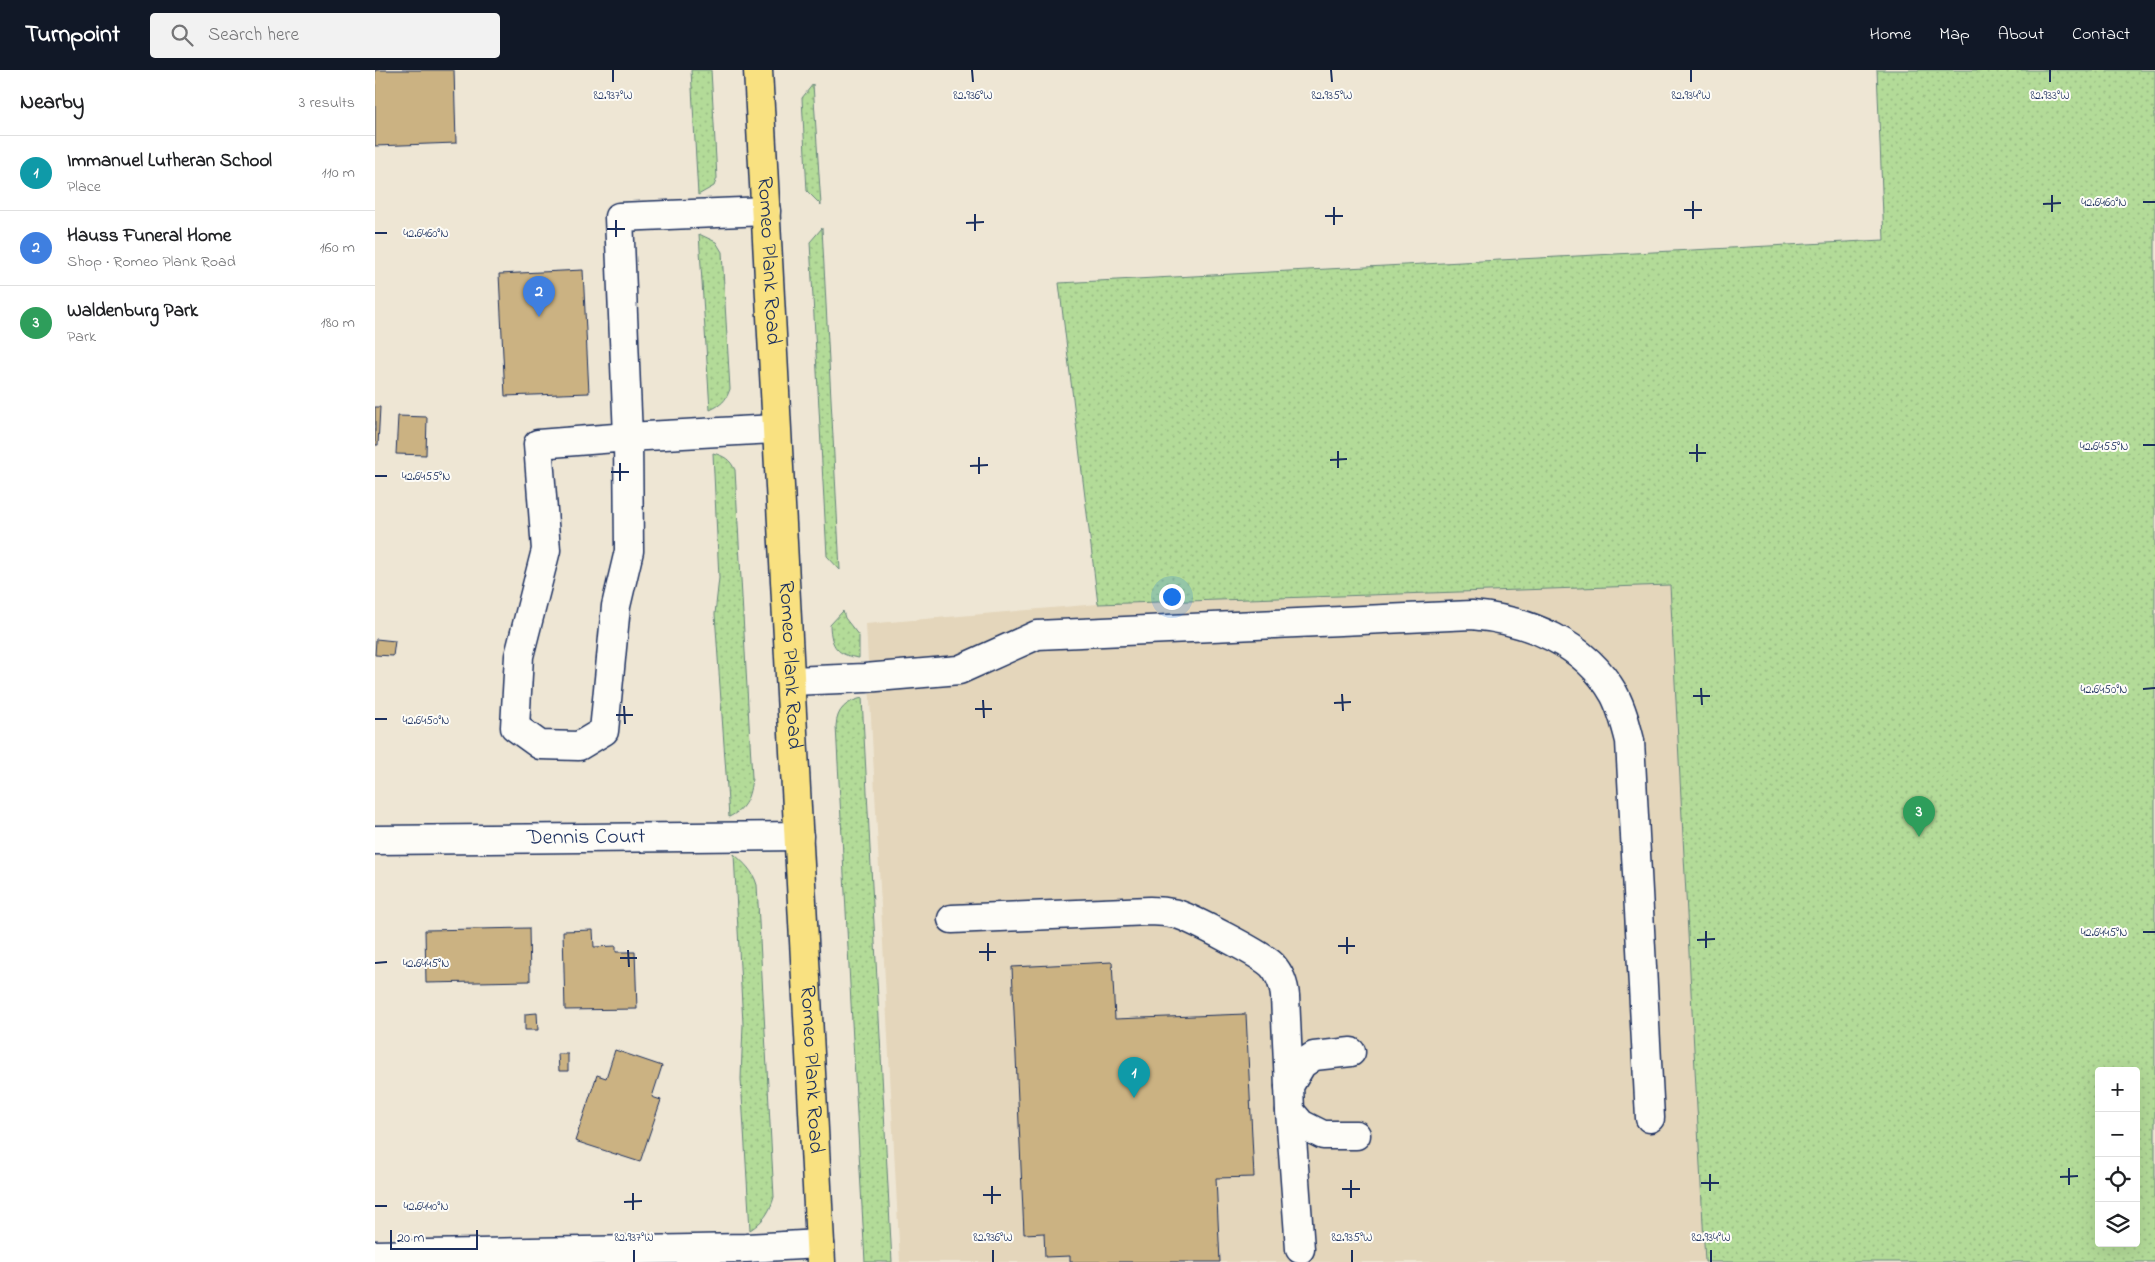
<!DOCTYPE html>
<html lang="en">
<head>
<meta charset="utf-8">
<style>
	body { margin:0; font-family:"Indie Flower",sans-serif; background:#f2f2f2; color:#202124 }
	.controls { position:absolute; right:15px; bottom:15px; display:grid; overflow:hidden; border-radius:5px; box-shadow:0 5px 20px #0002 }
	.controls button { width:45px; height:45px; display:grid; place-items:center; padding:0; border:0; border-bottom:1px solid #e0e0e0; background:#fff; color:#202124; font:25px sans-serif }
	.scale { position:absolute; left:15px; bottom:12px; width:88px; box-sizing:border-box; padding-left:5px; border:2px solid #1b2f5e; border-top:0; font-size:14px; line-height:18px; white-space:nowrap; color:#1b2f5e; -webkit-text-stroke:4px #fdfcf7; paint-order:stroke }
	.you { position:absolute; left:796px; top:526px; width:18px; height:18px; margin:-12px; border:4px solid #fff; border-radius:50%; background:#1a73e8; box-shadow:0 0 0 8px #1a73e833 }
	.badge { display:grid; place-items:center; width:32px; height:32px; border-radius:50%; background:#111827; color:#fff; font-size:16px; font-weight:700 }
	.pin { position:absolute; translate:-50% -41px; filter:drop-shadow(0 1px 2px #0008) }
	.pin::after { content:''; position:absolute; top:26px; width:18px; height:15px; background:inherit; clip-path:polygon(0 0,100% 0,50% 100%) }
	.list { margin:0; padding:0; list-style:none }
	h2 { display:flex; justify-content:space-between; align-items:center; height:65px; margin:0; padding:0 20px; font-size:21px }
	h2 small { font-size:16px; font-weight:400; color:#757577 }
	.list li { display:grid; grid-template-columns:32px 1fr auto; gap:15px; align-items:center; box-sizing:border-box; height:75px; padding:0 20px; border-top:1px solid #e0e0e0 }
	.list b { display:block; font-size:19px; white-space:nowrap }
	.list p { margin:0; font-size:16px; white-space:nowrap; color:#757577 }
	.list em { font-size:16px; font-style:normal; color:#757577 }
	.icon { flex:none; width:28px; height:28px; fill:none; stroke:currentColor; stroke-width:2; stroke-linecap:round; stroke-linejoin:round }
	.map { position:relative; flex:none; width:1780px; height:1192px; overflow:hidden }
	header { display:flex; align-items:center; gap:30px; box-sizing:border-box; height:70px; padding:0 25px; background:#111827; color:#fff }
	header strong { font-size:24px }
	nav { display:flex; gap:28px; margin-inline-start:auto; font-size:18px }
	.search { width:350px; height:45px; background:#f2f2f2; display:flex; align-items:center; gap:12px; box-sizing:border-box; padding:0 18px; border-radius:5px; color:#757577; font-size:19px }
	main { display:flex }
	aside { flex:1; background:#fff }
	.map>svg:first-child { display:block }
	.built { fill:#e4d6bb }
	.grass { fill:url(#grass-dots); stroke:#67857b; fill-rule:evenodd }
	.building { fill:#cbb282; stroke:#1b2f5e }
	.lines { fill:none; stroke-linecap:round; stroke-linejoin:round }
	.minor-casing { stroke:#1b2f5e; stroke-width:31 }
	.major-casing { stroke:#1b2f5e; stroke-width:31 }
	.minor { stroke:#fdfcf7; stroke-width:28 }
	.major { stroke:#f9e181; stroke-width:28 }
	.ticks { fill:none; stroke:#1b2f5e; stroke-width:2 }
	.labels { text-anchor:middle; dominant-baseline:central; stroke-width:4; stroke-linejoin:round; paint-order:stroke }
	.street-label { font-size:22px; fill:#1b2f5e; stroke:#fdfcf7 }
	.ticks-label { font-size:12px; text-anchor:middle; fill:#1b2f5e; stroke:#fdfcf7; stroke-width:4; stroke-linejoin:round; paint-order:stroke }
</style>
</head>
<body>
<header>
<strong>Turnpoint</strong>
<div class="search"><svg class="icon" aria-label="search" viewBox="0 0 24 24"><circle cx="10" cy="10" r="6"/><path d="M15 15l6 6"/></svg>Search here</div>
<nav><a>Home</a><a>Map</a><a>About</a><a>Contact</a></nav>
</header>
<main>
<aside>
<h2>Nearby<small>3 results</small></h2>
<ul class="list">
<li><span class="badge" style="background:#0f9aa8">1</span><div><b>Immanuel Lutheran School</b><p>Place</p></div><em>110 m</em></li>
<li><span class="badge" style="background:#3f7fe0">2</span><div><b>Hauss Funeral Home</b><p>Shop · Romeo Plank Road</p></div><em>160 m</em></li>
<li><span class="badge" style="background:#2e9e5b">3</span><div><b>Waldenburg Park</b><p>Park</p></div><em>180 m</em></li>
</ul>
</aside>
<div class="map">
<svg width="1780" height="1192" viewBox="0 0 1780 1192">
	<defs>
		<pattern id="grass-dots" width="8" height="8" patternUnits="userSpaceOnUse" patternTransform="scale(1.25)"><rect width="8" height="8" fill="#b3db98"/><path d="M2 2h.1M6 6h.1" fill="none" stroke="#99bc85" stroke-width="1.8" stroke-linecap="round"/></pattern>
	</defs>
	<rect width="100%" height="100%" fill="#eee6d4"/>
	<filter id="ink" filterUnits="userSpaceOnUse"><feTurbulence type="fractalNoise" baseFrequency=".02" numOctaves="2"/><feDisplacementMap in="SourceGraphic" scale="10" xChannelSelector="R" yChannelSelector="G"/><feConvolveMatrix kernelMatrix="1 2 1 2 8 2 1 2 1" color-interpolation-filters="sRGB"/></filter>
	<g filter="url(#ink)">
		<path class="built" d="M1295,514L1330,1192H525L491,554L723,534Z"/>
		<g class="grass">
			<path d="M316,0H336L342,108L339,116L323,125Z"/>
			<path d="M1502,0H1780V1192H1330L1295,515L723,534L684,213L1509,170ZM1724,1001H1761V1173H1724Z"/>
			<path d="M438,14L446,135L432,121L427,28Z"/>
			<path d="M447,158L465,500L452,486L435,172Z"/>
			<path d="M324,164L341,172L347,182L355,319C351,331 346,335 335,340Z"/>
			<path d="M338,383C349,386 355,389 360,400L377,708C375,726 371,739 354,747L340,544L344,508Z"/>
			<path d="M468,541L470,548L484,566V588C462,585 456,577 455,555Z"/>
			<path d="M487,628L517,1192H490L461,656C462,639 471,632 487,628Z"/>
			<path d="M359,784C370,794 378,801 382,815L399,1127C395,1142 388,1152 375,1160L366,1009L368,954Z"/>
		</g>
		<g class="building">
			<path d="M0,0H79L81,73L0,76Z"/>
			<path d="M208,200L214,323L130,326L124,204Z"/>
			<path d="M0,337H5L3,375H0Z"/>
			<path d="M23,346L52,347L51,385L21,384Z"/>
			<path d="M1,569L20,571L18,586L0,585Z"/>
			<path d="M154,858L155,911L51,913L50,860Z"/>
			<path d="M218,860L219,877L241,876V882H260L262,939L190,940L188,861Z"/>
			<path d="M737,892L740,949L871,944L879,1107L841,1108L845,1192H695V1186L670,1187L669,1163L649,1164L637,897Z"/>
			<path d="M162,943L163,960H150V944Z"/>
			<path d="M240,980L287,996L277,1027L286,1030L265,1092L200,1071L222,1005L231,1008Z"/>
			<path d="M183,984H193V1001H184Z"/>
		</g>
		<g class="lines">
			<defs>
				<g id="minor">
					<path d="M391,141L244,147L253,367L401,359"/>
					<path d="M253,367L254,481L241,536L229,661L204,676L165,675L140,657L144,586L171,480L163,374Z"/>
					<path d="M416,611L490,608L584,600L662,565L1097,545C1153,550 1210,573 1239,624C1247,639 1251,655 1255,671L1275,1048"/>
					<path id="s1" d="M0,770L424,766"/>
					<path d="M577,849L775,841C784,841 793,842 802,844C817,849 886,884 897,895C905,904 909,914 910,926L914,1016"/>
					<path d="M976,982L939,986L927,994L914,1016L915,1041L926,1054L948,1065H981"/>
					<path d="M915,1041L925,1179"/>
					<path d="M0,1185L371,1178L445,1174"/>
				</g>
				<g id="major">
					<path id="s2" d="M383,0L446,1192"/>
				</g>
			</defs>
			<use href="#minor" class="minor-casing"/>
			<use href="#major" class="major-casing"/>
			<use href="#minor" class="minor"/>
			<use href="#major" class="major"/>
		</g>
	</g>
	<path class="ticks" d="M238,0V12M597,0L598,12M956,0L957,12M1316,0V12M1675,0V12M1677,125V142M1318,131V149M1768,132H1780M1668,134L1686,133M959,137V155M1309,140H1327M600,144V161M950,146H968M241,150V167M591,153L609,152M232,159H250M0,163H12M1322,374V392M1768,375H1780M963,381V398M1314,383H1331M604,387V404M955,390L972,389M245,393V411M595,396L613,395M236,402H254M0,406H12M1326,618L1327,635M1768,619L1780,618M967,624L968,641M1318,626H1335M608,630L609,648M959,633L976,632M249,636L250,654M600,639H617M241,645H258M0,649H12M1331,861V878M1768,862H1780M972,867V884M1322,870L1340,869M613,873V891M963,876H980M253,880L254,897M604,882H621M245,888H262M0,893L12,892M1694,1098V1115M1335,1104V1121M1685,1107L1703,1106M976,1110V1128M1326,1113H1344M617,1116V1134M967,1119H985M258,1123V1140M608,1125H626M249,1132L267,1131M0,1136H12M259,1180V1192M618,1180V1192M977,1180V1192M1336,1180V1192"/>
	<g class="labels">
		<g class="street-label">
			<text stroke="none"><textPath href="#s2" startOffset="191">Romeo Plank Road</textPath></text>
			<text stroke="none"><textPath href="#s2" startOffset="596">Romeo Plank Road</textPath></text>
			<text stroke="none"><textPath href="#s1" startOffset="211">Dennis Court</textPath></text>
			<text stroke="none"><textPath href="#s2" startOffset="1001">Romeo Plank Road</textPath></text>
		</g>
	</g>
	<g class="ticks-label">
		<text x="238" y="29">82.937°W</text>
		<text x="598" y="29">82.936°W</text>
		<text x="957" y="29">82.935°W</text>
		<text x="1316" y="29">82.934°W</text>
		<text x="1675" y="29">82.933°W</text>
		<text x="1729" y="136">42.6460°N</text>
		<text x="51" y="167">42.6460°N</text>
		<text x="1729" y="380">42.6455°N</text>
		<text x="51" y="410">42.6455°N</text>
		<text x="1729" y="623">42.6450°N</text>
		<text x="51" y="654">42.6450°N</text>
		<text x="1729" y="866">42.6445°N</text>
		<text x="51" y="897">42.6445°N</text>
		<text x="51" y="1140">42.6440°N</text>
		<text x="259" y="1171">82.937°W</text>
		<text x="618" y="1171">82.936°W</text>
		<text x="977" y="1171">82.935°W</text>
		<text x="1336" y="1171">82.934°W</text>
	</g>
</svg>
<div class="controls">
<button>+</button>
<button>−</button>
<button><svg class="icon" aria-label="locate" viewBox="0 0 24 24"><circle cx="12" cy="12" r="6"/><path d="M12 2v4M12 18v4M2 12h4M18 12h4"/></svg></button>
<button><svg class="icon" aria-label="layers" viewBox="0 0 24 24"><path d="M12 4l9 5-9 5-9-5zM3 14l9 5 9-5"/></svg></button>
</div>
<div class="scale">20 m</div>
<div class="you"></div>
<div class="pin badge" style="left:759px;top:1028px;background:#0f9aa8">1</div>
<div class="pin badge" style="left:164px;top:247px;background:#3f7fe0">2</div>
<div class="pin badge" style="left:1544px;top:767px;background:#2e9e5b">3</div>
</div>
</main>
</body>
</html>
